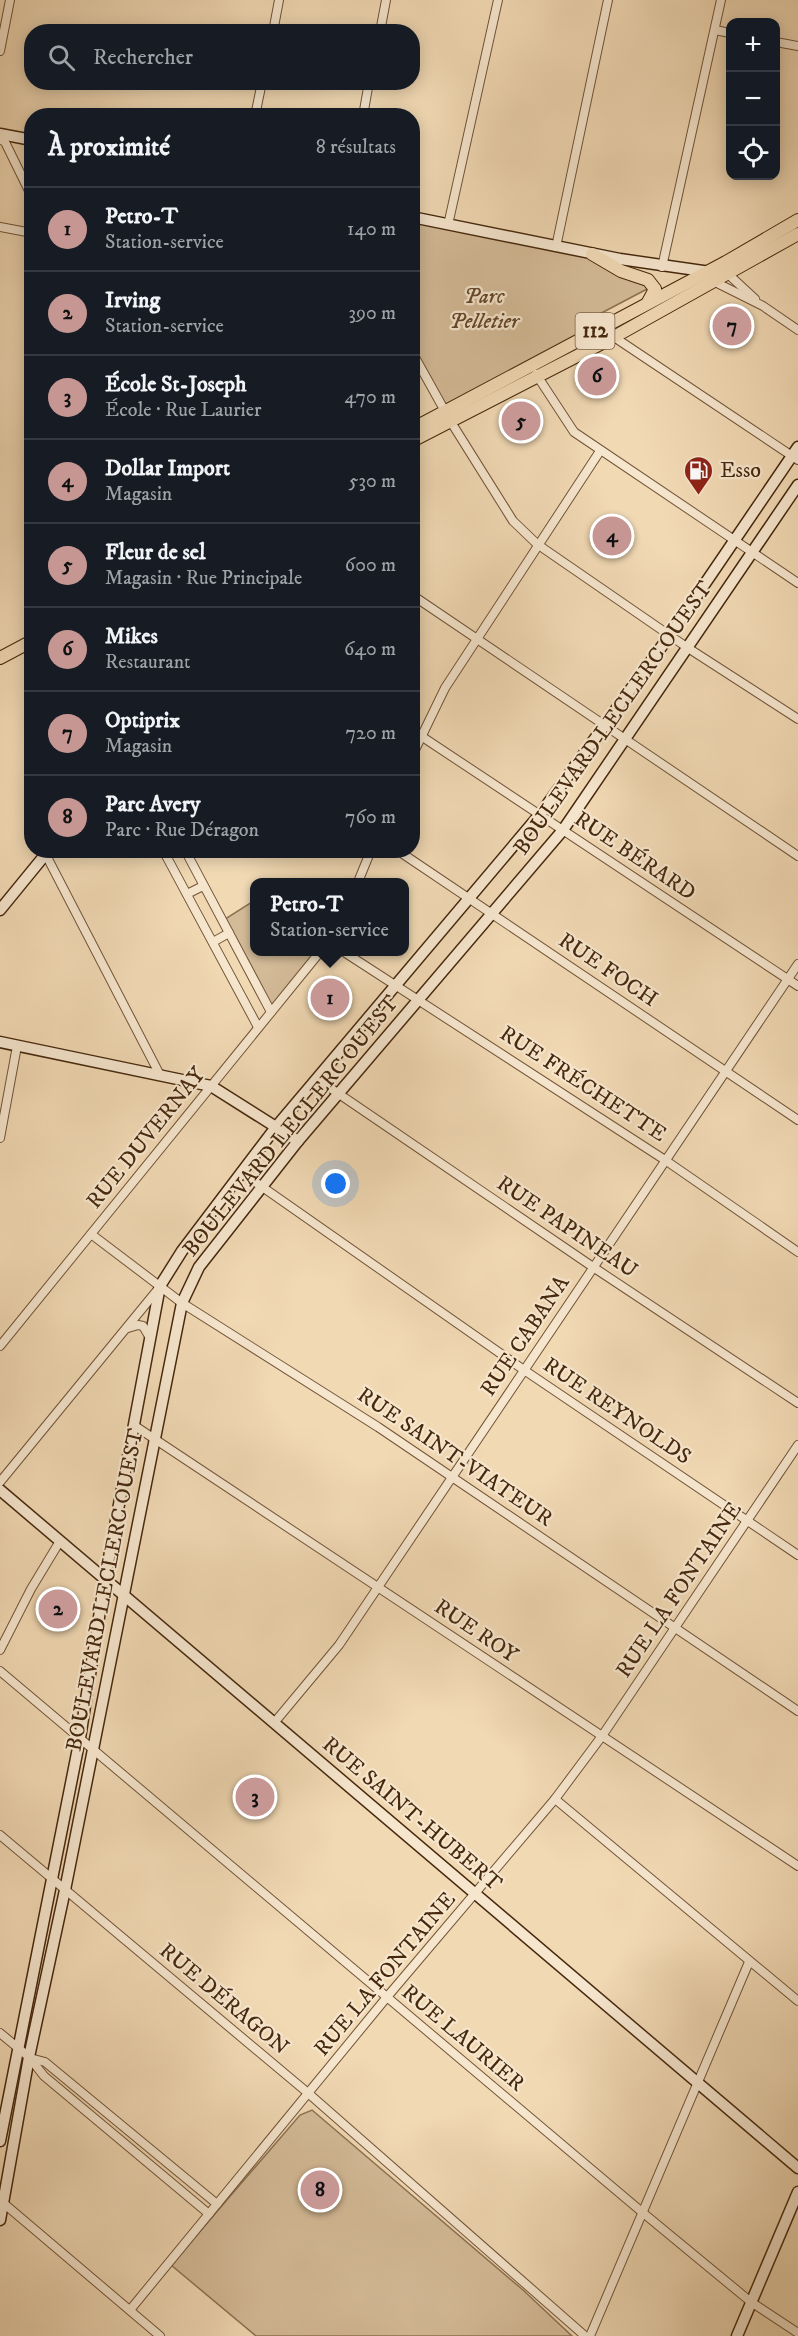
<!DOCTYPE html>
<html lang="fr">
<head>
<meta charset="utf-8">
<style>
	body { margin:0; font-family:"IM FELL DW Pica",serif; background:#20242c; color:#f1f3f6 }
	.controls { position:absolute; right:18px; top:18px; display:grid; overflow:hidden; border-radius:12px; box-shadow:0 3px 15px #0003 }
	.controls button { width:54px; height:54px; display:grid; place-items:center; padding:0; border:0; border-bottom:2px solid #363941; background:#171b24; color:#f1f3f6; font:30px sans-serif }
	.you { position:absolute; left:336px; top:1184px; width:21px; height:21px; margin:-15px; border:4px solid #fff; border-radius:50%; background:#1a73e8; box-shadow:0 0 0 9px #1a73e833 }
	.badge { display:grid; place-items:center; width:39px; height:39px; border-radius:50%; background:#c59692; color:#111; font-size:20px; font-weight:700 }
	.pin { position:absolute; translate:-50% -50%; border:3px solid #fff; box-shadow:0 2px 6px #0006 }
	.popup { position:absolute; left:250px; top:878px; width:159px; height:78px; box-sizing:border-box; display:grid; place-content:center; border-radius:12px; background:#171b24; filter:drop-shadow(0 2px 4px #0005); font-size:20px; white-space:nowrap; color:#9ea1a6 }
	.popup b { font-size:22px; color:#f1f3f6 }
	.popup::after { content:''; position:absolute; left:50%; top:100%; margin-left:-12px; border:12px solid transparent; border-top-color:#171b24 }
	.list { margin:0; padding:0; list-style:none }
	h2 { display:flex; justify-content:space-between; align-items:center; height:78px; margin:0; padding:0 24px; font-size:26px }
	h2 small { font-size:20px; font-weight:400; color:#9ea1a6 }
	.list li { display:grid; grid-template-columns:39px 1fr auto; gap:18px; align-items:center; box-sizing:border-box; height:84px; padding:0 24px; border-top:2px solid #363941 }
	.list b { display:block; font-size:22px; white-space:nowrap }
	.list p { margin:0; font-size:20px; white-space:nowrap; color:#9ea1a6 }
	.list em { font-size:20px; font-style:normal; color:#9ea1a6 }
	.icon { flex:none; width:33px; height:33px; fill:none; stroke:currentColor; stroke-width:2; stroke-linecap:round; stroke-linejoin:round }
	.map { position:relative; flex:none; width:798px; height:2336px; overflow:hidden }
	.search { position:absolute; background:#171b24; box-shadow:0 3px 15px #0003; left:24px; top:24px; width:396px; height:66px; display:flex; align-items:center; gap:15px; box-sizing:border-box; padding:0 21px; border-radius:24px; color:#9ea1a6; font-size:22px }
	.panel { position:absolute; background:#171b24; box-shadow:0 3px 15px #0003; left:24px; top:108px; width:396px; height:750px; border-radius:24px }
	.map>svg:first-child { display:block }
	.green { fill:#d4bb98; stroke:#8d7252; stroke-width:1.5 }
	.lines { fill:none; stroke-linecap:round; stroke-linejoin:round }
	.street-casing { stroke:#715437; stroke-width:10 }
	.secondary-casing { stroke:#46280d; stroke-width:13 }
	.primary-casing { stroke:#46280d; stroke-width:14 }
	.street { stroke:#f6e6ce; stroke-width:8 }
	.secondary { stroke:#f6e6ce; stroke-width:10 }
	.primary { stroke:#f1d9b4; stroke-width:12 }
	.labels { text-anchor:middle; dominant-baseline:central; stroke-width:4.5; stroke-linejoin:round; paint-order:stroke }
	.shield { fill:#f6e6ce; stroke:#7b6147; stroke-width:1.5 }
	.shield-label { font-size:21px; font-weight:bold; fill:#46280d }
	.park-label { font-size:22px; font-style:italic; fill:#624529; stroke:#f6e6ce }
	.poi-label { font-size:22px; fill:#46280d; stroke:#f6e6ce; text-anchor:start }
	.street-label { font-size:22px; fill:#46280d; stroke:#f6e6ce }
</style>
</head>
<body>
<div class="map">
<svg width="798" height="2336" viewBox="0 0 798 2336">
	<rect width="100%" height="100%" fill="#f1d9b4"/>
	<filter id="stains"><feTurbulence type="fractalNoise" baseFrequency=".00333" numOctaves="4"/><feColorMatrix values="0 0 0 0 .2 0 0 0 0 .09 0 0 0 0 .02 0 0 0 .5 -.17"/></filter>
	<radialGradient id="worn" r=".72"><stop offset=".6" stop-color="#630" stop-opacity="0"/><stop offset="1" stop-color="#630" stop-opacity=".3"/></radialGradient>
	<g class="green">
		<path d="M412,219L620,264L649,288L590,319V331L444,411L413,352Z"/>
		<path d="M255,900V952H320L271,1012L222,921Z"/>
		<path d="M312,2110L523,2290L572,2336H256L171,2265L300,2115Z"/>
	</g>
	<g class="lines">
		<defs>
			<g id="street">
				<path d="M715,30L730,33"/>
				<path d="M273,32L279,0"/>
				<path d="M380,32L386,0"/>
				<path d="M776,42L798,46"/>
				<path d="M0,51L10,0"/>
				<path d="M255,116L262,82"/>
				<path d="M363,116L369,82"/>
				<path d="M0,139L5,142L32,197"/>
				<path d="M448,225L498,0"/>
				<path d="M0,227L32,233"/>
				<path d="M556,247L608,0"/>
				<path d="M662,267L721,0"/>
				<path d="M728,274L755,299"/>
				<path d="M713,281L763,306L798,330"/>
				<path d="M614,337L798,460"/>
				<path d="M412,352L451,422L513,521L537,544L688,648L798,719"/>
				<path d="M536,374L574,432L798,583"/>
				<path d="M412,595L798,856"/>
				<path d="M421,736L798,986"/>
				<path d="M412,756L445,688L600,451"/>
				<path d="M163,850L258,1027"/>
				<path d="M185,850L271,1012"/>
				<path d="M397,850L798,1120"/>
				<path d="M46,855L160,1075"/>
				<path d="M358,882L371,850"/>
				<path d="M187,894L203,886"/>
				<path d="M213,942L229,933"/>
				<path d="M344,952L665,1160L798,1252"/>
				<path d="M317,1079L593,1267L798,1403"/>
				<path d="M0,1138L17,1046"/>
				<path d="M241,1172L524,1370L798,1555"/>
				<path d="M91,1234L182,1303L378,1427L798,1711"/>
				<path d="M128,1328L138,1325L143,1326L150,1338"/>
				<path d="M0,1346L320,952"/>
				<path d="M135,1426L798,1866"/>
				<path d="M0,1482L159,1288"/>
				<path d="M0,1650L31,1589L60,1541"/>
				<path d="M0,1671L642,2212L751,2302L798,2333"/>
				<path d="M274,1723L339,1645L798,964"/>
				<path d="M555,1799L798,2001"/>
				<path d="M0,1835L308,2093L585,2336"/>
				<path d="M0,2033L29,2057L44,2076L209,2214"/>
				<path d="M30,2058L45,2062L217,2204"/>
				<path d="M1,2201L160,2336"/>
				<path d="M130,2310L387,1997L555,1799L602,1736L798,1445"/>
				<path d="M590,2336L749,1962"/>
			</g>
			<g id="secondary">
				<path d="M0,134L32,140"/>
				<path d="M412,217L620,259L710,272"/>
				<path d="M0,910L49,850"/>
				<path d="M0,1042L211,1086L298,1141"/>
				<path d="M0,1490L798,2168"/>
				<path d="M0,2141L80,1738L105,1579L160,1286L182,1251L276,1127L541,813L670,635L798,447"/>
				<path d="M0,2220L29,2057L65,1890L182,1303L199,1267L298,1141L563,830L798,485"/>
				<path d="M737,2336L798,2192"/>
			</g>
			<g id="primary">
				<path d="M592,254L621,271L648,280L655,289L648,302"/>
				<path d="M412,429L726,262L798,220"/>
				<path d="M412,441L614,337L798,234"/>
				<path d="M0,658L32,641"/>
			</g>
		</defs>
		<use href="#street" class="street-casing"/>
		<use href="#secondary" class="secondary-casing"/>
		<use href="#primary" class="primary-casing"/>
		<use href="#street" class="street"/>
		<use href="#secondary" class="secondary"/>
		<use href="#primary" class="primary"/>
	</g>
	<defs>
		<symbol id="fuel-pin" viewBox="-11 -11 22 30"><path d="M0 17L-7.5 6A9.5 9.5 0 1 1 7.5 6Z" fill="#8f2418" stroke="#f6e6ce"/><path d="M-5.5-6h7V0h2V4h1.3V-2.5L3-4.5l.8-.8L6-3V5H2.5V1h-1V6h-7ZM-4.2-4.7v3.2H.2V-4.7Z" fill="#fff"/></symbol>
	</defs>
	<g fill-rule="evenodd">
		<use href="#fuel-pin" x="682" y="454" width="33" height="45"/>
	</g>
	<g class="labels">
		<rect class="shield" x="575.5" y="313" width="39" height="36" rx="4.5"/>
		<g class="shield-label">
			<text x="595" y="331">112</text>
		</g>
		<g class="park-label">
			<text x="484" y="296">Parc<tspan x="484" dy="25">Pelletier</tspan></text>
		</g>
		<g class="poi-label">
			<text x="720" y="470">Esso</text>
		</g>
		<g class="street-label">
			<text transform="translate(613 718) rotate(-55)">BOULEVARD LECLERC OUEST</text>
			<text transform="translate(635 856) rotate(34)">RUE BÉRARD</text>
			<text transform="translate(608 970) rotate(34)">RUE FOCH</text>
			<text transform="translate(583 1084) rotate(33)">RUE FRÉCHETTE</text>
			<text transform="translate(291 1126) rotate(-51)">BOULEVARD LECLERC OUEST</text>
			<text transform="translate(146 1138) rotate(-51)">RUE DUVERNAY</text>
			<text transform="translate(567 1227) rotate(34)">RUE PAPINEAU</text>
			<text transform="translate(525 1336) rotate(-56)">RUE CABANA</text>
			<text transform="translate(617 1411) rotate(34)">RUE REYNOLDS</text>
			<text transform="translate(455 1457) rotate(34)">RUE SAINT-VIATEUR</text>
			<text transform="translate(105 1590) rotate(-79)">BOULEVARD LECLERC OUEST</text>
			<text transform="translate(679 1590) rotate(-56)">RUE LA FONTAINE</text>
			<text transform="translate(476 1631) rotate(34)">RUE ROY</text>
			<text transform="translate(412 1814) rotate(40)">RUE SAINT-HUBERT</text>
			<text transform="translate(385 1974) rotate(-50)">RUE LA FONTAINE</text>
			<text transform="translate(224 1999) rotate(40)">RUE DÉRAGON</text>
			<text transform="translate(463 2038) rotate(40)">RUE LAURIER</text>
		</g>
	</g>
	<rect width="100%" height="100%" filter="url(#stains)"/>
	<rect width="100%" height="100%" fill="url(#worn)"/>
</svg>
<div class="controls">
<button>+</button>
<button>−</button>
<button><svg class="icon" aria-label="locate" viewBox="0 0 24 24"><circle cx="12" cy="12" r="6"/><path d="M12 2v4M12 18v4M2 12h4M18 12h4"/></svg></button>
</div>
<div class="you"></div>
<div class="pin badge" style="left:330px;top:998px">1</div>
<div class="popup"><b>Petro-T</b>Station-service</div>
<div class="pin badge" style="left:58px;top:1609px">2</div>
<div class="pin badge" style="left:255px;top:1797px">3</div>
<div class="pin badge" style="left:612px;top:536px">4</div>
<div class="pin badge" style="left:521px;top:421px">5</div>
<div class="pin badge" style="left:597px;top:376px">6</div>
<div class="pin badge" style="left:732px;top:326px">7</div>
<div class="pin badge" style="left:320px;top:2190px">8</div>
<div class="search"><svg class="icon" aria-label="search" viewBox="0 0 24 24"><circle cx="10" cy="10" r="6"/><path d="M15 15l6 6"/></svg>Rechercher</div>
<section class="panel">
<h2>À proximité<small>8 résultats</small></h2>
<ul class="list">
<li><span class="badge">1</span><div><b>Petro-T</b><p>Station-service</p></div><em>140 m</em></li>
<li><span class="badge">2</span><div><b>Irving</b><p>Station-service</p></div><em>390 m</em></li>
<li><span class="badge">3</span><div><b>École St-Joseph</b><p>École · Rue Laurier</p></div><em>470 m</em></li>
<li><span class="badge">4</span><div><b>Dollar Import</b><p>Magasin</p></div><em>530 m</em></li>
<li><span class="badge">5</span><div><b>Fleur de sel</b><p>Magasin · Rue Principale</p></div><em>600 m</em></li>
<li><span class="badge">6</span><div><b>Mikes</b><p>Restaurant</p></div><em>640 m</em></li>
<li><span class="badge">7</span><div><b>Optiprix</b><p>Magasin</p></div><em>720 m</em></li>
<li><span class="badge">8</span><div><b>Parc Avery</b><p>Parc · Rue Déragon</p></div><em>760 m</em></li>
</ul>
</section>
</div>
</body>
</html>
